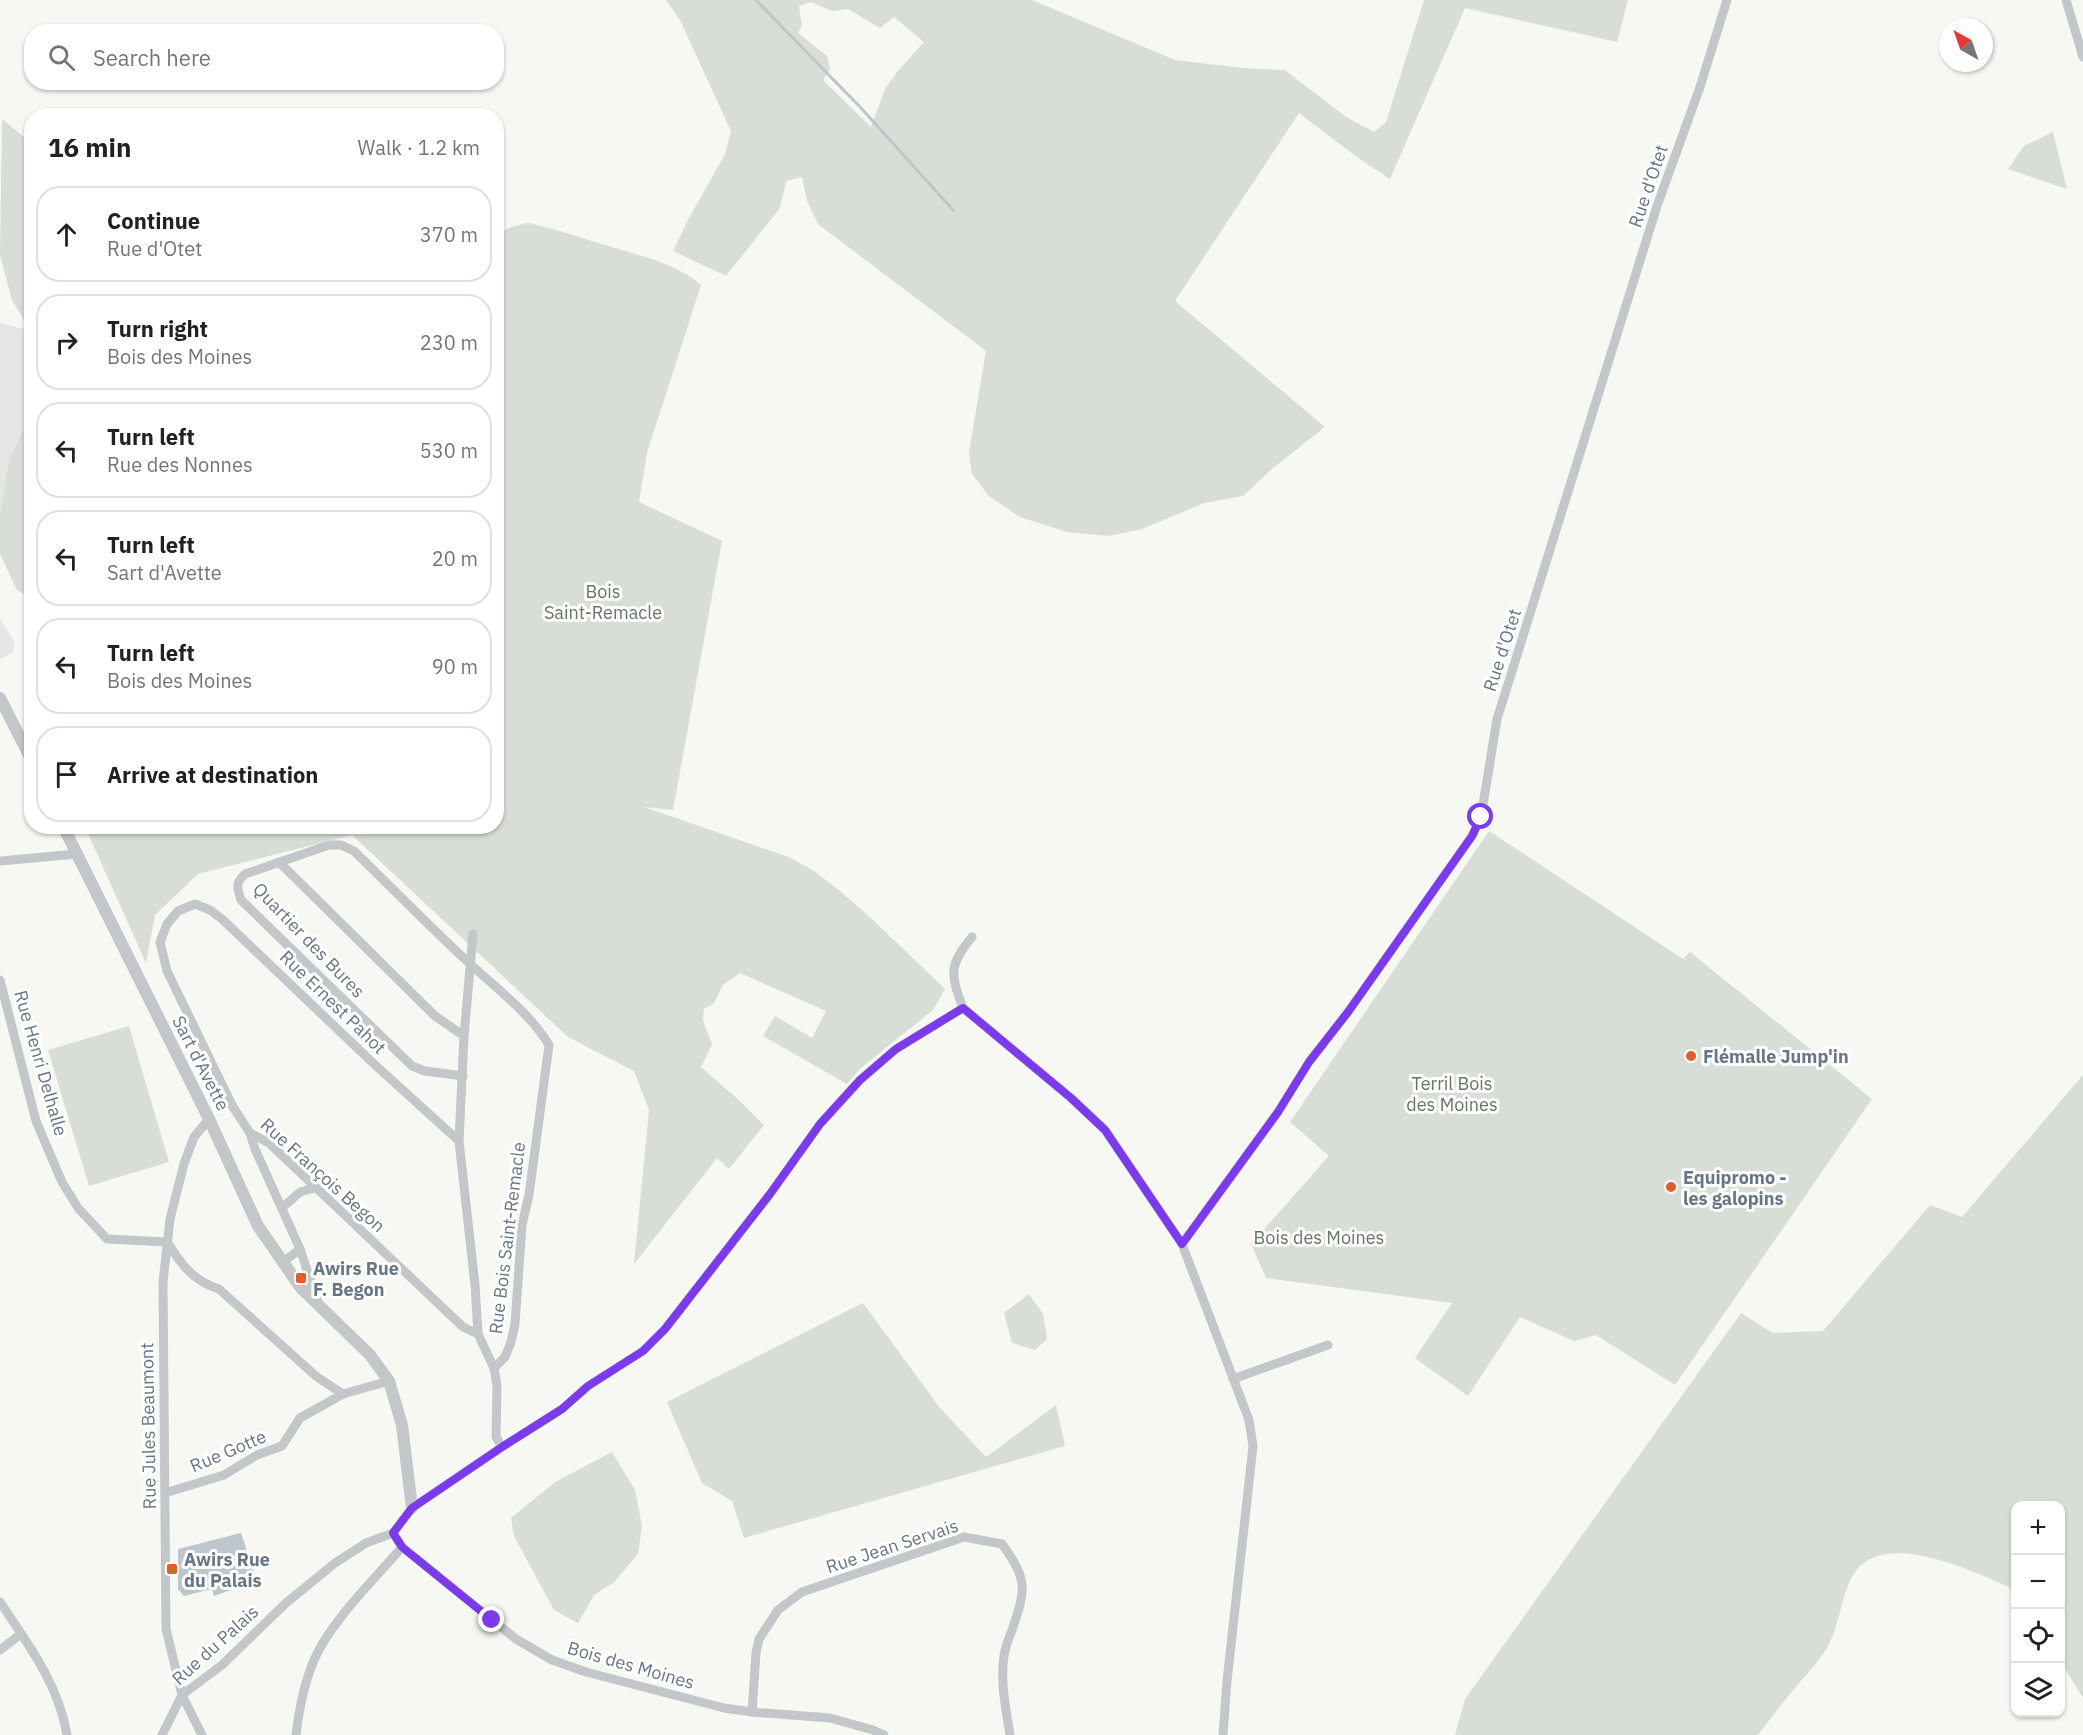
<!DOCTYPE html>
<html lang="en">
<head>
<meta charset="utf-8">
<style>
	body { margin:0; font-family:"IBM Plex Sans",sans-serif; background:#f6f6f6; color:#202124 }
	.controls { position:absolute; right:18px; bottom:18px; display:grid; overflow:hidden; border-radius:12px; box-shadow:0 2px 4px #0004 }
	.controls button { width:54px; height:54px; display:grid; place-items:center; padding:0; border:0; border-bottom:2px solid #e0e0e0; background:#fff; color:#202124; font:30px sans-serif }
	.compass { position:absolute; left:1939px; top:18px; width:54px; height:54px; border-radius:50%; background:#fff; box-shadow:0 2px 4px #0004; rotate:320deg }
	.stop { position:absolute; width:18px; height:18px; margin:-14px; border:4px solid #7c3aed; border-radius:50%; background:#fff }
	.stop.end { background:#7c3aed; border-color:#fff; box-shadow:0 2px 6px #0008 }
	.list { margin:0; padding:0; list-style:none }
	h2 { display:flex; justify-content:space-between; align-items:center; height:78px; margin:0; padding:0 24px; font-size:26px }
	h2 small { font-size:20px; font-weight:400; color:#757577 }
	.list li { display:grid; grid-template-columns:39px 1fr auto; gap:18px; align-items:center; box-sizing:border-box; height:96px; margin:0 12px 12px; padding:0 12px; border:2px solid #e0e0e0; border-radius:24px }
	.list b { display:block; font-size:22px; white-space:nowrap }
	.list p { margin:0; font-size:20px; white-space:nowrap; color:#757577 }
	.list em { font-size:20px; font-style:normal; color:#757577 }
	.icon { flex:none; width:33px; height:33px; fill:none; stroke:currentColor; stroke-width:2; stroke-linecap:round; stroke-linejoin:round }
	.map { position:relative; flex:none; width:2083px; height:1735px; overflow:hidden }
	.search { position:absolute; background:#fff; box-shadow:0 2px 4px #0004; left:24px; top:24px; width:480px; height:66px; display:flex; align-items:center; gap:15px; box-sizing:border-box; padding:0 21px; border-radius:24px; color:#757577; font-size:22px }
	.panel { position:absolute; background:#fff; box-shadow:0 2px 4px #0004; left:24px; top:108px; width:480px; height:726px; border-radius:24px }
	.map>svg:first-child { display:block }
	.built { fill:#e5e6e5 }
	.green { fill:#d8ded5; fill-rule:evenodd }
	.water { fill:#bdc6cb }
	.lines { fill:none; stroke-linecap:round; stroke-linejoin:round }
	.stream { stroke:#bdc6cb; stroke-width:3 }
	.minor { stroke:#c3c7ca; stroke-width:9 }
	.tertiary { stroke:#c3c7ca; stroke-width:12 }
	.route { stroke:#7c3aed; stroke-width:8 }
	.poi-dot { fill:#df5f2c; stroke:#fff; stroke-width:2 }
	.labels { text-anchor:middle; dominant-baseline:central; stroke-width:6; stroke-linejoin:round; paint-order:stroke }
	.street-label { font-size:18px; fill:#677685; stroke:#fff }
	.park-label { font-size:18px; fill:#657762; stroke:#fff }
	.poi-label { font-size:18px; font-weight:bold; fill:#677685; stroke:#fff; text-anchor:start }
</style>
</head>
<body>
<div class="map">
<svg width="2083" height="1735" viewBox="0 0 2083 1735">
	<rect width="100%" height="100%" fill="#f7f7f4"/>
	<g class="built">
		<path d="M0,323L32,331L28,350H31V414L9,460L0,515Z"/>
		<path d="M0,619L15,642L13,652L0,659Z"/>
	</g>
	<g class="green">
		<path d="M666,0H1032L1175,60L1243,68L1285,70L1346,117L1374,132L1386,122L1424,0H1628L1617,42L1465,8L1390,179L1354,155L1299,113L1175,301L1325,427L1273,468L1243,496L1204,503L1142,529L1109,536L1067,532L1020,517L989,496L972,474L969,452L986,351L818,224L807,201L802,177L786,181L780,208L726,276L673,251L689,218L725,154L731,131L680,20ZM811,2L832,11L848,9L880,28L894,17L924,42L897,72L885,89L871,127L823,80L830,69L827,56L798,33L802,26L799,6Z"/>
		<path d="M2,119L31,143V331L12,300L0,255Z"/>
		<path d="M2053,132L2067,189L2008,169L2024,146Z"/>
		<path d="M528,223C557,229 584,239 612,247C642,256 677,264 701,285L647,453L639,502L722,541L673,810L644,807L789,857L814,871L839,890L872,919L945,989L933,1010L861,1068L847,1084L763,1036L775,1016L812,1038L826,1011L740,973L723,985L714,1003L704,1009L703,1020L712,1045L701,1067L741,1102L764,1125L729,1169L717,1158L634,1264L649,1110L634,1071L568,1037L352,835L198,874L155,915L146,963L85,827L496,826L497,235L511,227Z"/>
		<path d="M31,414V598L17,590L0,554V515L9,460Z"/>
		<path d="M1489,831L1683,959L1690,952L1872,1099L1675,1385L1596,1335L1574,1341L1520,1317L1468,1396L1415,1358L1452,1303L1266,1278L1251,1244L1329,1156L1290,1122Z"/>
		<path d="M129,1026L169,1162L89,1186L48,1050Z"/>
		<path d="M2083,1075V1698L2061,1662L2060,1506H2016L2015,1594L2009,1587C1972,1571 1882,1527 1853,1575C1841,1596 1840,1623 1829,1644C1821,1659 1809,1672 1798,1684C1784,1701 1771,1718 1758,1735H1455L1465,1699L1741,1313L1773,1333L1823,1331L1930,1205L1962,1217Z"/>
		<path d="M1029,1294L1043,1314L1047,1339L1035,1350L1012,1343L1004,1313Z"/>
		<path d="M863,1303L940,1408L986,1457L1056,1405L1065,1446L744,1538L732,1501L702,1483L667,1402Z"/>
		<path d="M612,1452L635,1490L642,1526L638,1554L614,1582L594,1595L578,1623L554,1610L514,1536L511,1518L555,1482Z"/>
	</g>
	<path class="water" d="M241,1533L257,1581L214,1596L212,1589L184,1596L178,1589V1549Z"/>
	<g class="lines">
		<path class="stream" d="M756,0L861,108L953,210"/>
		<g class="minor">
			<path d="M2066,0L2083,57"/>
			<path d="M0,861L77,854"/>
			<path d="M279,862L435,1016L464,1036"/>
			<path d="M473,934L464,1036L459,1141L475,1285L478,1334L494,1368L497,1386L496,1437L502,1447"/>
			<path d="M972,937C949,965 950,974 963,1008L1071,1098L1105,1130L1182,1244L1249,1420L1253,1446L1227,1681L1223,1735"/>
			<path d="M0,980L36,1121L62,1182L78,1208L107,1239L167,1242C181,1264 193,1281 219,1289L317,1377L343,1394"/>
			<path d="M463,1076L425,1071L412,1066L241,900C237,888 235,883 245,874L329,845H341L354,851C392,888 430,927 469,963C497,989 529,1012 549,1045L529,1195L522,1225L515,1324L511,1342L505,1357L494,1368"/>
			<path d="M250,1133L255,1149L300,1249L319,1306"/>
			<path d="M459,1141L374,1064L222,919L210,910L195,904L178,911L167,924L160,942L167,971L233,1107L250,1133L269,1143L463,1327L478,1334"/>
			<path d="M283,1207L300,1192L314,1188"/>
			<path d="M1182,1244L1278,1112L1309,1062L1348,1012L1472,836L1481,817L1497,719L1509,681L1657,206L1700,87L1727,0"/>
			<path d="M282,1263L300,1249"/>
			<path d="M1233,1379L1328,1345"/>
			<path d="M165,1493L224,1475L257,1455L282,1446L300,1418L343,1394L389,1381"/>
			<path d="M393,1533L412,1508L502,1447L562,1409L588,1386L643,1351L665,1329L770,1194L820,1124L860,1080L896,1049L963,1008"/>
			<path d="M393,1533L402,1547L516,1639L552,1660L586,1672L724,1708L752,1712L830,1718L873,1730L884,1735"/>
			<path d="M0,1602C28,1644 59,1685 67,1735"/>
			<path d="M0,1650L21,1634"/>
			<path d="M752,1712L756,1653L759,1639L778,1610L802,1592L964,1537L1002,1544C1028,1580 1026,1589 1012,1630C1009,1638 1005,1647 1004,1656C1000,1682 1006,1709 1010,1735"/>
			<path d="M162,1735L182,1695L222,1665L286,1603L335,1563L366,1543L393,1533"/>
			<path d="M202,1735L182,1695L166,1629L163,1282L170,1219L184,1164L194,1137L209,1119"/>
			<path d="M296,1735C299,1709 304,1684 314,1660C331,1621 374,1580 402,1547"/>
		</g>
		<g class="tertiary">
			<path d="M0,698L32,761"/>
			<path d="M63,826L209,1119L258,1226L301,1288L370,1355L389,1381L402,1425L412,1508"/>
		</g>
	</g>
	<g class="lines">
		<path class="route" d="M492,1620L402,1547L393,1533L412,1508L502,1447L562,1409L588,1386L643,1351L665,1329L770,1194L820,1124L860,1080L896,1049L963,1008L1071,1098L1105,1130L1182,1244L1278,1112L1309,1062L1348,1012L1472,836L1481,817"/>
	</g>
	<g class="poi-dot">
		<circle cx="1691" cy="1056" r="6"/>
		<circle cx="1671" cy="1187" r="6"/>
		<rect x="295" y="1272" width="12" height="12" rx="3"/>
		<rect x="166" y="1563" width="12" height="12" rx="3"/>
	</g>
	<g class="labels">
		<g class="street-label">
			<text transform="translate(1648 186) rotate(-71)">Rue d'Otet</text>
			<text transform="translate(1502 650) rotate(-72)">Rue d'Otet</text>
			<text transform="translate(309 940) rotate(46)">Quartier des Bures</text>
			<text transform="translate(333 1002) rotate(44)">Rue Ernest Pahot</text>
			<text transform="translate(41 1063) rotate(74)">Rue Henri Delhalle</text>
			<text transform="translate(201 1063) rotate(63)">Sart d'Avette</text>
			<text transform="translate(323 1175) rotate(42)">Rue François Begon</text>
			<text transform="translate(507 1238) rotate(-83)">Rue Bois Saint-Remacle</text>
			<text transform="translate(148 1426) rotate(-91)">Rue Jules Beaumont</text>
			<text transform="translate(228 1451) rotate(-23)">Rue Gotte</text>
			<text transform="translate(892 1546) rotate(-18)">Rue Jean Servais</text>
			<text transform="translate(215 1645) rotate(-42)">Rue du Palais</text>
			<text transform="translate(631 1665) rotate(16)">Bois des Moines</text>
		</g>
		<g class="park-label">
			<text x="603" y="591">Bois<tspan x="603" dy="21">Saint-Remacle</tspan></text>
			<text x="1452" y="1083">Terril Bois<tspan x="1452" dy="21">des Moines</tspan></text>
			<text x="1319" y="1237">Bois des Moines</text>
		</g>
		<g class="poi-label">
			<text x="1703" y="1056">Flémalle Jump'in</text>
			<text x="1683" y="1177">Equipromo -<tspan x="1683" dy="21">les galopins</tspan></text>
			<text x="313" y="1268">Awirs Rue<tspan x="313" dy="21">F. Begon</tspan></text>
			<text x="184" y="1559">Awirs Rue<tspan x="184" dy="21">du Palais</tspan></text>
		</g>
	</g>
</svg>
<div class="controls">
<button>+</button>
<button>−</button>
<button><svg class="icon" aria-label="locate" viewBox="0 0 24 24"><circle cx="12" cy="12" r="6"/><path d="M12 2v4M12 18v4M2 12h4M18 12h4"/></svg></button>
<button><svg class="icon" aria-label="layers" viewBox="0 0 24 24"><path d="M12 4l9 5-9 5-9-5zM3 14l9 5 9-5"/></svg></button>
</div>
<svg class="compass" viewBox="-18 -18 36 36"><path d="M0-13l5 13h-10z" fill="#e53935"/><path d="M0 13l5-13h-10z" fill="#757577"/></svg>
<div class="stop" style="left:1481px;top:817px"></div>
<div class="stop end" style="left:492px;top:1620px"></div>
<div class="search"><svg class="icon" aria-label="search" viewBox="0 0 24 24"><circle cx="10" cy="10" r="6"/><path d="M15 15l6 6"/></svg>Search here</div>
<section class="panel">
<h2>16 min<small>Walk · 1.2 km</small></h2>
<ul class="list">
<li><svg class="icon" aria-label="ahead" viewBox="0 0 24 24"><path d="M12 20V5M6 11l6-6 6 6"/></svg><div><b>Continue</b><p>Rue d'Otet</p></div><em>370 m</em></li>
<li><svg class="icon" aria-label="right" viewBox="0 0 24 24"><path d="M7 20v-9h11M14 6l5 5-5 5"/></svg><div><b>Turn right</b><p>Bois des Moines</p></div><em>230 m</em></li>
<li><svg class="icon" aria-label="left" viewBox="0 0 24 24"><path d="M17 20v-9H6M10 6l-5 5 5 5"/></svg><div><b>Turn left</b><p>Rue des Nonnes</p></div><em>530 m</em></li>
<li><svg class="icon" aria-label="left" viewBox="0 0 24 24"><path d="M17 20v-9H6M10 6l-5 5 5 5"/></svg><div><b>Turn left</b><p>Sart d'Avette</p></div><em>20 m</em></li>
<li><svg class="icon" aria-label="left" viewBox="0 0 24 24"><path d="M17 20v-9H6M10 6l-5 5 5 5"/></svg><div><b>Turn left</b><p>Bois des Moines</p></div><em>90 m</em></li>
<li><svg class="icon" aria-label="arrive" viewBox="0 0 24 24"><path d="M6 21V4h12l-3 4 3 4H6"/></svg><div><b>Arrive at destination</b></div></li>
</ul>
</section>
</div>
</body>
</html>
